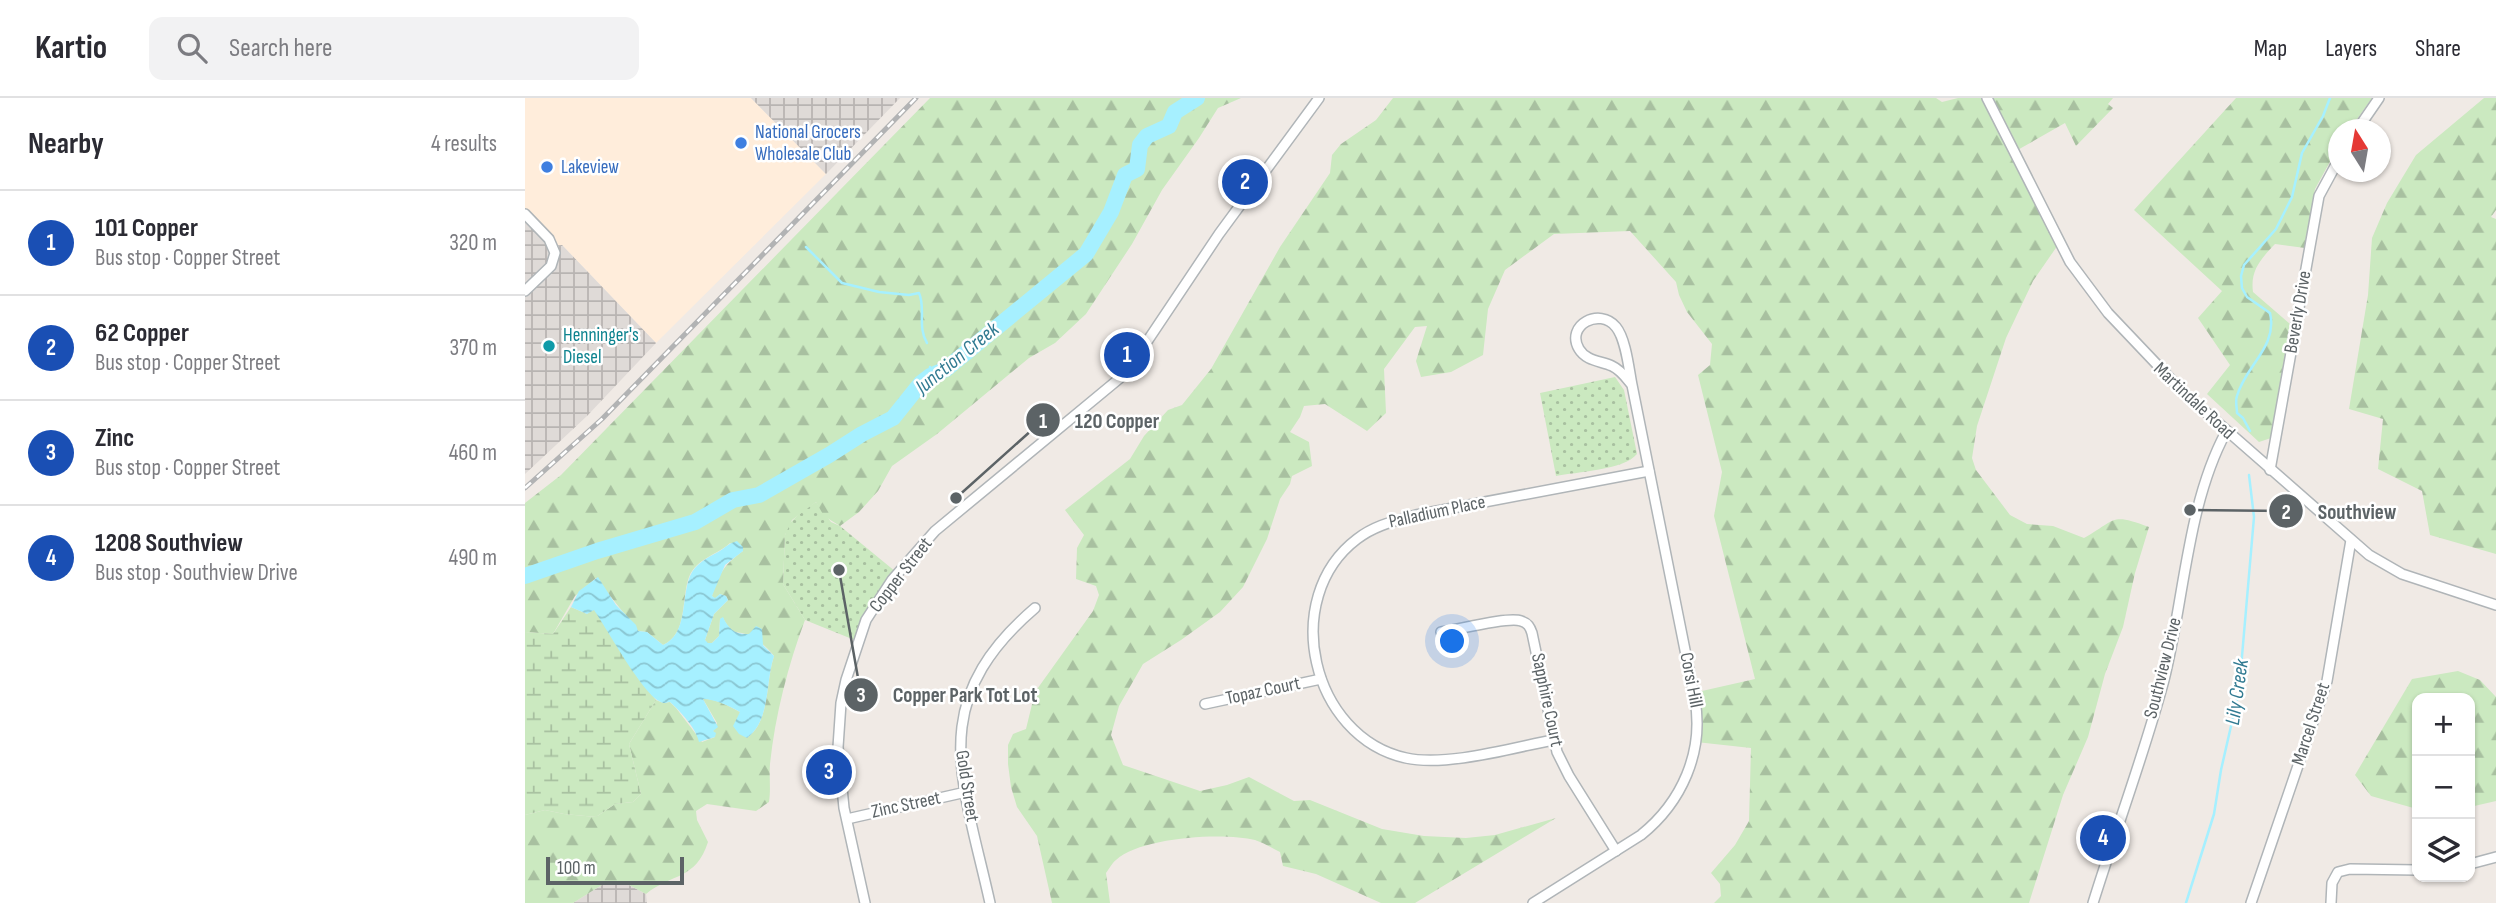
<!DOCTYPE html>
<html lang="en">
<head>
<meta charset="utf-8">
<style>
	body { margin:0; font-family:"Sofia Sans Condensed",sans-serif; background:#f2f2f3; color:#2b2b33 }
	.controls { position:absolute; right:21px; bottom:21px; display:grid; overflow:hidden; border-radius:14px; box-shadow:0 2px 5px #0004 }
	.controls button { width:63px; height:63px; display:grid; place-items:center; padding:0; border:0; border-bottom:2px solid #e1e1e2; background:#fff; color:#2b2b33; font:35px sans-serif }
	.compass { position:absolute; left:1803px; top:21px; width:63px; height:63px; border-radius:50%; background:#fff; box-shadow:0 2px 5px #0004; rotate:349deg }
	.scale { position:absolute; left:21px; bottom:18px; width:138px; box-sizing:border-box; padding-left:7px; border:4px solid #5c6366; border-top:0; font-size:19px; line-height:24px; white-space:nowrap; color:#5c6366; -webkit-text-stroke:5px #fff; paint-order:stroke }
	.you { position:absolute; left:928px; top:544px; width:24px; height:24px; margin:-18px; border:5px solid #fff; border-radius:50%; background:#1a73e8; box-shadow:0 0 0 10px #1a73e833 }
	.badge { display:grid; place-items:center; width:46px; height:46px; border-radius:50%; background:#b45309; color:#fff; font-size:23px; font-weight:700 }
	.pin { position:absolute; translate:-50% -50%; border:4px solid #fff; box-shadow:0 2px 7px #0006 }
	.list { margin:0; padding:0; list-style:none }
	h2 { display:flex; justify-content:space-between; align-items:center; height:91px; margin:0; padding:0 28px; font-size:30px }
	h2 small { font-size:23px; font-weight:400; color:#7c7c81 }
	.list li { display:grid; grid-template-columns:46px 1fr auto; gap:21px; align-items:center; box-sizing:border-box; height:105px; padding:0 28px; border-top:2px solid #e1e1e2 }
	.list b { display:block; font-size:26px; white-space:nowrap }
	.list p { margin:0; font-size:23px; white-space:nowrap; color:#7c7c81 }
	.list em { font-size:23px; font-style:normal; color:#7c7c81 }
	.icon { flex:none; width:38px; height:38px; fill:none; stroke:currentColor; stroke-width:2; stroke-linecap:round; stroke-linejoin:round }
	.map { position:relative; flex:none; width:1971px; height:805px; overflow:hidden }
	header { display:flex; align-items:center; gap:42px; box-sizing:border-box; height:98px; padding:0 35px; background:#fff; border-bottom:2px solid #e1e1e2 }
	header strong { font-size:33px }
	nav { display:flex; gap:38px; margin-inline-start:auto; font-size:24px }
	.search { width:490px; height:63px; background:#f2f2f3; display:flex; align-items:center; gap:18px; box-sizing:border-box; padding:0 24px; border-radius:14px; color:#7c7c81; font-size:26px }
	main { display:flex }
	aside { flex:1; background:#fff }
	.map>svg:first-child { display:block }
	.commercial { fill:#ffeddb }
	.industrial { fill:url(#industrial-grid) }
	.grass { fill:url(#grass-dots) }
	.forest { fill:url(#forest-firs) }
	.wetland { fill:url(#wetland-marsh) }
	.water { fill:url(#water-waves) }
	.lines { fill:none; stroke-linecap:round; stroke-linejoin:round }
	.stream { stroke:#a6f0ff; stroke-width:2.5 }
	.river { stroke:#a6f0ff; stroke-width:16 }
	.minor-casing { stroke:#b0b5b8; stroke-width:12 }
	.minor { stroke:#fff; stroke-width:9 }
	.rail-casing { stroke:#b2b3b4; stroke-width:5 }
	.rail { stroke:#fff; stroke-width:2.5; stroke-dasharray:8; stroke-linecap:butt }
	.shop-dot { fill:#3f7fe0; stroke:#fff; stroke-width:2.5 }
	.culture-dot { fill:#0f9aa8; stroke:#fff; stroke-width:2.5 }
	.labels { text-anchor:middle; dominant-baseline:central; stroke-width:5; stroke-linejoin:round; paint-order:stroke }
	.shop-label { font-size:19px; fill:#366cbe; stroke:#fff; text-anchor:start }
	.street-label { font-size:19px; fill:#5c6366; stroke:#fff }
	.culture-label { font-size:19px; fill:#0d838f; stroke:#fff; text-anchor:start }
	.water-label { font-size:21px; font-style:italic; fill:#327b92; stroke:#fff }
	.leader { fill:none; stroke:#5c6366; stroke-width:2.5 }
	.callout-dot { fill:#5c6366; stroke:#fff; stroke-width:2.5 }
	.mark-label { font-size:21px; text-anchor:middle; font-weight:bold; fill:#fff }
	.callout-label { font-size:21px; text-anchor:middle; font-weight:bold; fill:#5c6366; stroke:#fff; stroke-width:5; stroke-linejoin:round; paint-order:stroke }
</style>
</head>
<body>
<header>
<strong>Kartio</strong>
<div class="search"><svg class="icon" aria-label="search" viewBox="0 0 24 24"><circle cx="10" cy="10" r="6"/><path d="M15 15l6 6"/></svg>Search here</div>
<nav><a>Map</a><a>Layers</a><a>Share</a></nav>
</header>
<main>
<aside>
<h2>Nearby<small>4 results</small></h2>
<ul class="list">
<li><span class="badge" style="background:#1a4fb4">1</span><div><b>101 Copper</b><p>Bus stop · Copper Street</p></div><em>320 m</em></li>
<li><span class="badge" style="background:#1a4fb4">2</span><div><b>62 Copper</b><p>Bus stop · Copper Street</p></div><em>370 m</em></li>
<li><span class="badge" style="background:#1a4fb4">3</span><div><b>Zinc</b><p>Bus stop · Copper Street</p></div><em>460 m</em></li>
<li><span class="badge" style="background:#1a4fb4">4</span><div><b>1208 Southview</b><p>Bus stop · Southview Drive</p></div><em>490 m</em></li>
</ul>
</aside>
<div class="map">
<svg width="1971" height="805" viewBox="0 0 1971 805">
	<defs>
		<pattern id="industrial-grid" width="8" height="8" patternUnits="userSpaceOnUse" patternTransform="scale(1.75)"><rect width="8" height="8" fill="#dfdad7"/><path d="M0 4h8M4 0v8" fill="none" stroke="#b8b4b2"/></pattern>
		<pattern id="grass-dots" width="8" height="8" patternUnits="userSpaceOnUse" patternTransform="scale(1.75)"><rect width="8" height="8" fill="#cbe9c0"/><path d="M2 2h.1M6 6h.1" fill="none" stroke="#a8c0a0" stroke-width="1.8" stroke-linecap="round"/></pattern>
		<pattern id="forest-firs" width="22" height="20" patternUnits="userSpaceOnUse" patternTransform="scale(1.75)"><rect width="22" height="20" fill="#cbe9c0"/><path d="M5 1l3.5 6h-7zM16 11l3.5 6h-7z" fill="#a8c0a0"/></pattern>
		<pattern id="wetland-marsh" width="20" height="14" patternUnits="userSpaceOnUse" patternTransform="scale(1.75)"><rect width="20" height="14" fill="#cbe9c0"/><path d="M1 5h8M5 5V1M11 12h8M15 12V8" fill="none" stroke="#a8c0a0"/></pattern>
		<pattern id="water-waves" width="16" height="10" patternUnits="userSpaceOnUse" patternTransform="scale(1.75)"><rect width="16" height="10" fill="#a6f0ff"/><path d="M0 5q4-4 8 0t8 0" fill="none" stroke="#8ac6d2"/></pattern>
	</defs>
	<rect width="100%" height="100%" fill="#f0eae5"/>
	<path class="commercial" d="M0,0H226L301,76L131,245L37,147L27,148L0,118Z"/>
	<g class="industrial">
		<path d="M226,0H375L301,76Z"/>
		<path d="M0,118L27,148L37,147L131,245L62,318L0,376Z"/>
		<path d="M88,784L104,787L121,796L122,805H48L80,785Z"/>
	</g>
	<g class="grass">
		<path d="M1090,279L1099,292L1112,356C1099,372 1051,374 1031,378L1015,295Z"/>
		<path d="M291,404L306,424L315,428L371,474L332,543L280,522L258,486L260,437L263,427L277,413Z"/>
	</g>
	<g class="forest">
		<path d="M405,0H716L693,10L674,40L637,92L607,146L561,216L530,245L504,260L412,336L367,368L353,393L334,414L315,428L299,418L291,404L267,422L260,437L258,486L280,522C263,567 250,618 245,666C244,679 246,691 244,704L231,713L182,706L171,713L172,722L183,744C171,782 147,775 121,796L104,787L88,784L80,785L48,805H0V717L20,712L39,716L71,719L90,706L108,704L116,696L104,646L131,602L138,605L145,604L151,610L177,644L190,639L188,633L192,625L178,601C189,600 205,608 215,614L214,619L222,640C246,622 240,585 249,558C243,550 234,542 226,538C211,531 209,540 198,520L195,521L194,538L187,545H182L180,542L189,516L203,502L201,498L195,496L190,501L187,498C194,475 199,467 218,453L205,445C192,457 172,460 164,479C156,501 163,536 138,547L122,534L113,533L71,480L50,498L28,536L0,534V405L36,377Z"/>
		<path d="M868,0H1411L1417,4L1433,0H1588L1583,6L1588,10L1551,48L1540,25L1489,54L1535,144L1508,183L1481,240L1452,328L1447,360L1451,372L1485,417L1502,426L1528,428L1559,440C1591,422 1585,414 1624,429L1610,475L1598,529L1580,576L1563,639L1538,697L1504,805H1189L1196,798L1195,786L1186,775L1210,747L1224,723L1226,650L1171,644L1168,595L1230,581L1189,418L1197,374L1173,277L1185,267L1187,246L1162,214L1154,197L1151,184L1105,133L1029,136L980,172L963,211L958,257L926,274L896,279L891,263L902,228L890,229L859,271L861,315L842,333L800,306L779,308L775,319L765,334L784,344L787,368L767,378L765,386L755,401L742,441L718,489L695,514L656,542L618,566L594,608L586,637L598,667L675,693L702,687L724,679L769,703L785,702L857,731L899,738L941,740L970,737L1031,720L890,805H856L791,776L758,768L755,754C747,750 739,745 730,742C698,734 616,739 591,762C587,765 584,771 581,775L585,805H527L512,738L492,709L486,689L483,666V647L488,636L501,631L510,594L568,513L574,497L571,488L551,481L552,450L559,437L540,412L605,361L619,338L643,312L657,307L686,271L755,149L805,75L807,57L816,46L851,22Z"/>
		<path d="M1711,0H1847L1825,31L1814,32L1813,49L1790,91L1780,150L1750,146C1736,161 1725,172 1728,194L1765,226L1746,340L1734,344L1682,296L1705,267L1673,220L1697,193L1609,112Z"/>
		<path d="M1959,0H1971V112L1966,119L1971,121V456L1905,437L1897,393L1853,371L1858,321L1824,311L1843,197L1847,140L1862,105L1891,57Z"/>
		<path d="M1933,573L1955,582L1971,599V703L1945,709V600H1892V711L1846,698L1830,677L1887,581Z"/>
	</g>
	<path class="wetland" d="M46,509L62,516L69,511L113,580L131,602L104,646L116,696L108,704L90,706L71,719L39,716L20,712L0,717V534L28,536Z"/>
	<path class="water" d="M212,443L218,449V453L200,467L187,498L190,500L195,496L201,498L203,502L189,516L180,542L183,545H187L194,538L195,521L198,519C203,531 211,537 224,536L231,528L237,531L238,547L249,558C240,585 246,622 222,640L214,636L208,628L215,614C205,608 189,601 178,601L193,629L188,633L191,635L190,639L174,644C171,630 155,613 145,604C139,605 139,606 134,603C116,593 82,531 69,512L62,516L46,509L54,493L73,479L91,507L111,527L113,533L122,534L138,547C163,536 156,500 165,478C170,466 182,460 193,454C200,450 204,445 212,443Z"/>
	<g class="lines">
		<g class="stream">
			<path d="M281,149L317,185L354,194L384,197L394,195C401,210 392,229 402,245"/>
			<path d="M405,269V278"/>
			<path d="M1725,333L1718,320L1712,315C1712,310 1710,303 1712,298C1720,268 1753,249 1745,215L1722,199L1717,190L1716,178L1719,167L1751,131L1767,99L1777,55L1798,18L1805,0"/>
			<path d="M1661,805L1689,716L1696,672L1714,593L1729,419L1724,377"/>
		</g>
		<path class="river" d="M0,478L72,453L170,424L208,402L234,397L304,357L337,336L368,320L396,285L405,278L421,271L561,156L586,114L600,77L612,71L615,47L622,38L644,28L650,14L672,0"/>
		<defs>
			<g id="minor">
				<path d="M1462,0L1545,164L1583,215L1659,295L1844,457L1877,476L1971,507"/>
				<path d="M1832,32L1854,0"/>
				<path d="M0,116L24,141L30,155L26,168L0,193"/>
				<path d="M1745,372L1794,98L1814,61"/>
				<path d="M916,534C932,532 984,518 996,523C1003,525 1005,529 1007,535L1032,654L1044,678L1091,753"/>
				<path d="M680,606L796,581"/>
				<path d="M1028,642C987,650 921,669 881,660C786,639 754,500 832,441C850,427 870,423 891,417L1124,373"/>
				<path d="M322,721L441,694"/>
				<path d="M1945,766L1971,759"/>
				<path d="M340,805L319,710L313,649L316,605L321,582L341,522L367,482L410,433L601,275L694,136L794,0"/>
				<path d="M465,805C438,682 399,605 510,510"/>
				<path d="M1008,805L1116,737C1157,704 1179,654 1170,602L1107,287C1104,272 1101,241 1091,229C1075,209 1040,227 1054,251C1061,263 1076,263 1087,268C1096,272 1101,280 1107,287"/>
				<path d="M1568,805C1591,731 1619,657 1639,582C1659,503 1662,406 1701,334"/>
				<path d="M1726,805L1802,583L1826,442"/>
				<path d="M1806,805L1807,785L1813,774L1825,771L1892,772"/>
			</g>
		</defs>
		<use href="#minor" class="minor-casing"/>
		<use href="#minor" class="minor"/>
		<defs>
			<path id="rail" d="M0,390L77,321L391,0"/>
		</defs>
		<use href="#rail" class="rail-casing"/>
		<use href="#rail" class="rail"/>
	</g>
	<g class="shop-dot">
		<circle cx="216" cy="45" r="7"/>
		<circle cx="22" cy="69" r="7"/>
	</g>
	<circle class="culture-dot" cx="24" cy="248" r="7"/>
	<g class="labels">
		<g class="shop-label">
			<text x="230" y="34">National Grocers<tspan x="230" dy="22">Wholesale Club</tspan></text>
			<text x="36" y="69">Lakeview</text>
		</g>
		<g class="street-label">
			<text transform="translate(1773 214) rotate(-80)">Beverly Drive</text>
			<text transform="translate(1669 303) rotate(43)">Martindale Road</text>
			<text transform="translate(912 414) rotate(-12)">Palladium Place</text>
			<text transform="translate(376 477) rotate(-52)">Copper Street</text>
			<text transform="translate(1638 570) rotate(-76)">Southview Drive</text>
			<text transform="translate(1166 582) rotate(79)">Corsi Hill</text>
			<text transform="translate(738 593) rotate(-12)">Topaz Court</text>
			<text transform="translate(1022 602) rotate(78)">Sapphire Court</text>
			<text transform="translate(1786 626) rotate(-72)">Marcel Street</text>
			<text transform="translate(442 688) rotate(81)">Gold Street</text>
			<text transform="translate(381 707) rotate(-12)">Zinc Street</text>
		</g>
		<g class="culture-label">
			<text x="38" y="237">Henninger's<tspan x="38" dy="22">Diesel</tspan></text>
		</g>
		<g class="water-label">
			<text transform="translate(432 260) rotate(-39)">Junction Creek</text>
			<text transform="translate(1712 594) rotate(-82)">Lily Creek</text>
		</g>
	</g>
	<path class="leader" d="M431 400L518 322M1665 412L1761 413M314 472L336 597"/>
	<g class="callout-dot">
		<circle cx="431" cy="400" r="7"/>
		<circle cx="1665" cy="412" r="7"/>
		<circle cx="314" cy="472" r="7"/>
		<circle cx="518" cy="322" r="18"/>
		<circle cx="1761" cy="413" r="18"/>
		<circle cx="336" cy="597" r="18"/>
	</g>
	<g class="mark-label">
		<text x="518" y="330">1</text>
		<text x="1761" y="421">2</text>
		<text x="336" y="604">3</text>
	</g>
	<g class="callout-label">
		<text x="592" y="330">120 Copper</text>
		<text x="1832" y="421">Southview</text>
		<text x="440" y="604">Copper Park Tot Lot</text>
	</g>
</svg>
<div class="controls">
<button>+</button>
<button>−</button>
<button><svg class="icon" aria-label="layers" viewBox="0 0 24 24"><path d="M12 4l9 5-9 5-9-5zM3 14l9 5 9-5"/></svg></button>
</div>
<svg class="compass" viewBox="-18 -18 36 36"><path d="M0-13l5 13h-10z" fill="#e53935"/><path d="M0 13l5-13h-10z" fill="#7c7c81"/></svg>
<div class="scale">100 m</div>
<div class="you"></div>
<div class="pin badge" style="left:602px;top:257px;background:#1a4fb4">1</div>
<div class="pin badge" style="left:720px;top:84px;background:#1a4fb4">2</div>
<div class="pin badge" style="left:304px;top:674px;background:#1a4fb4">3</div>
<div class="pin badge" style="left:1578px;top:740px;background:#1a4fb4">4</div>
</div>
</main>
</body>
</html>
